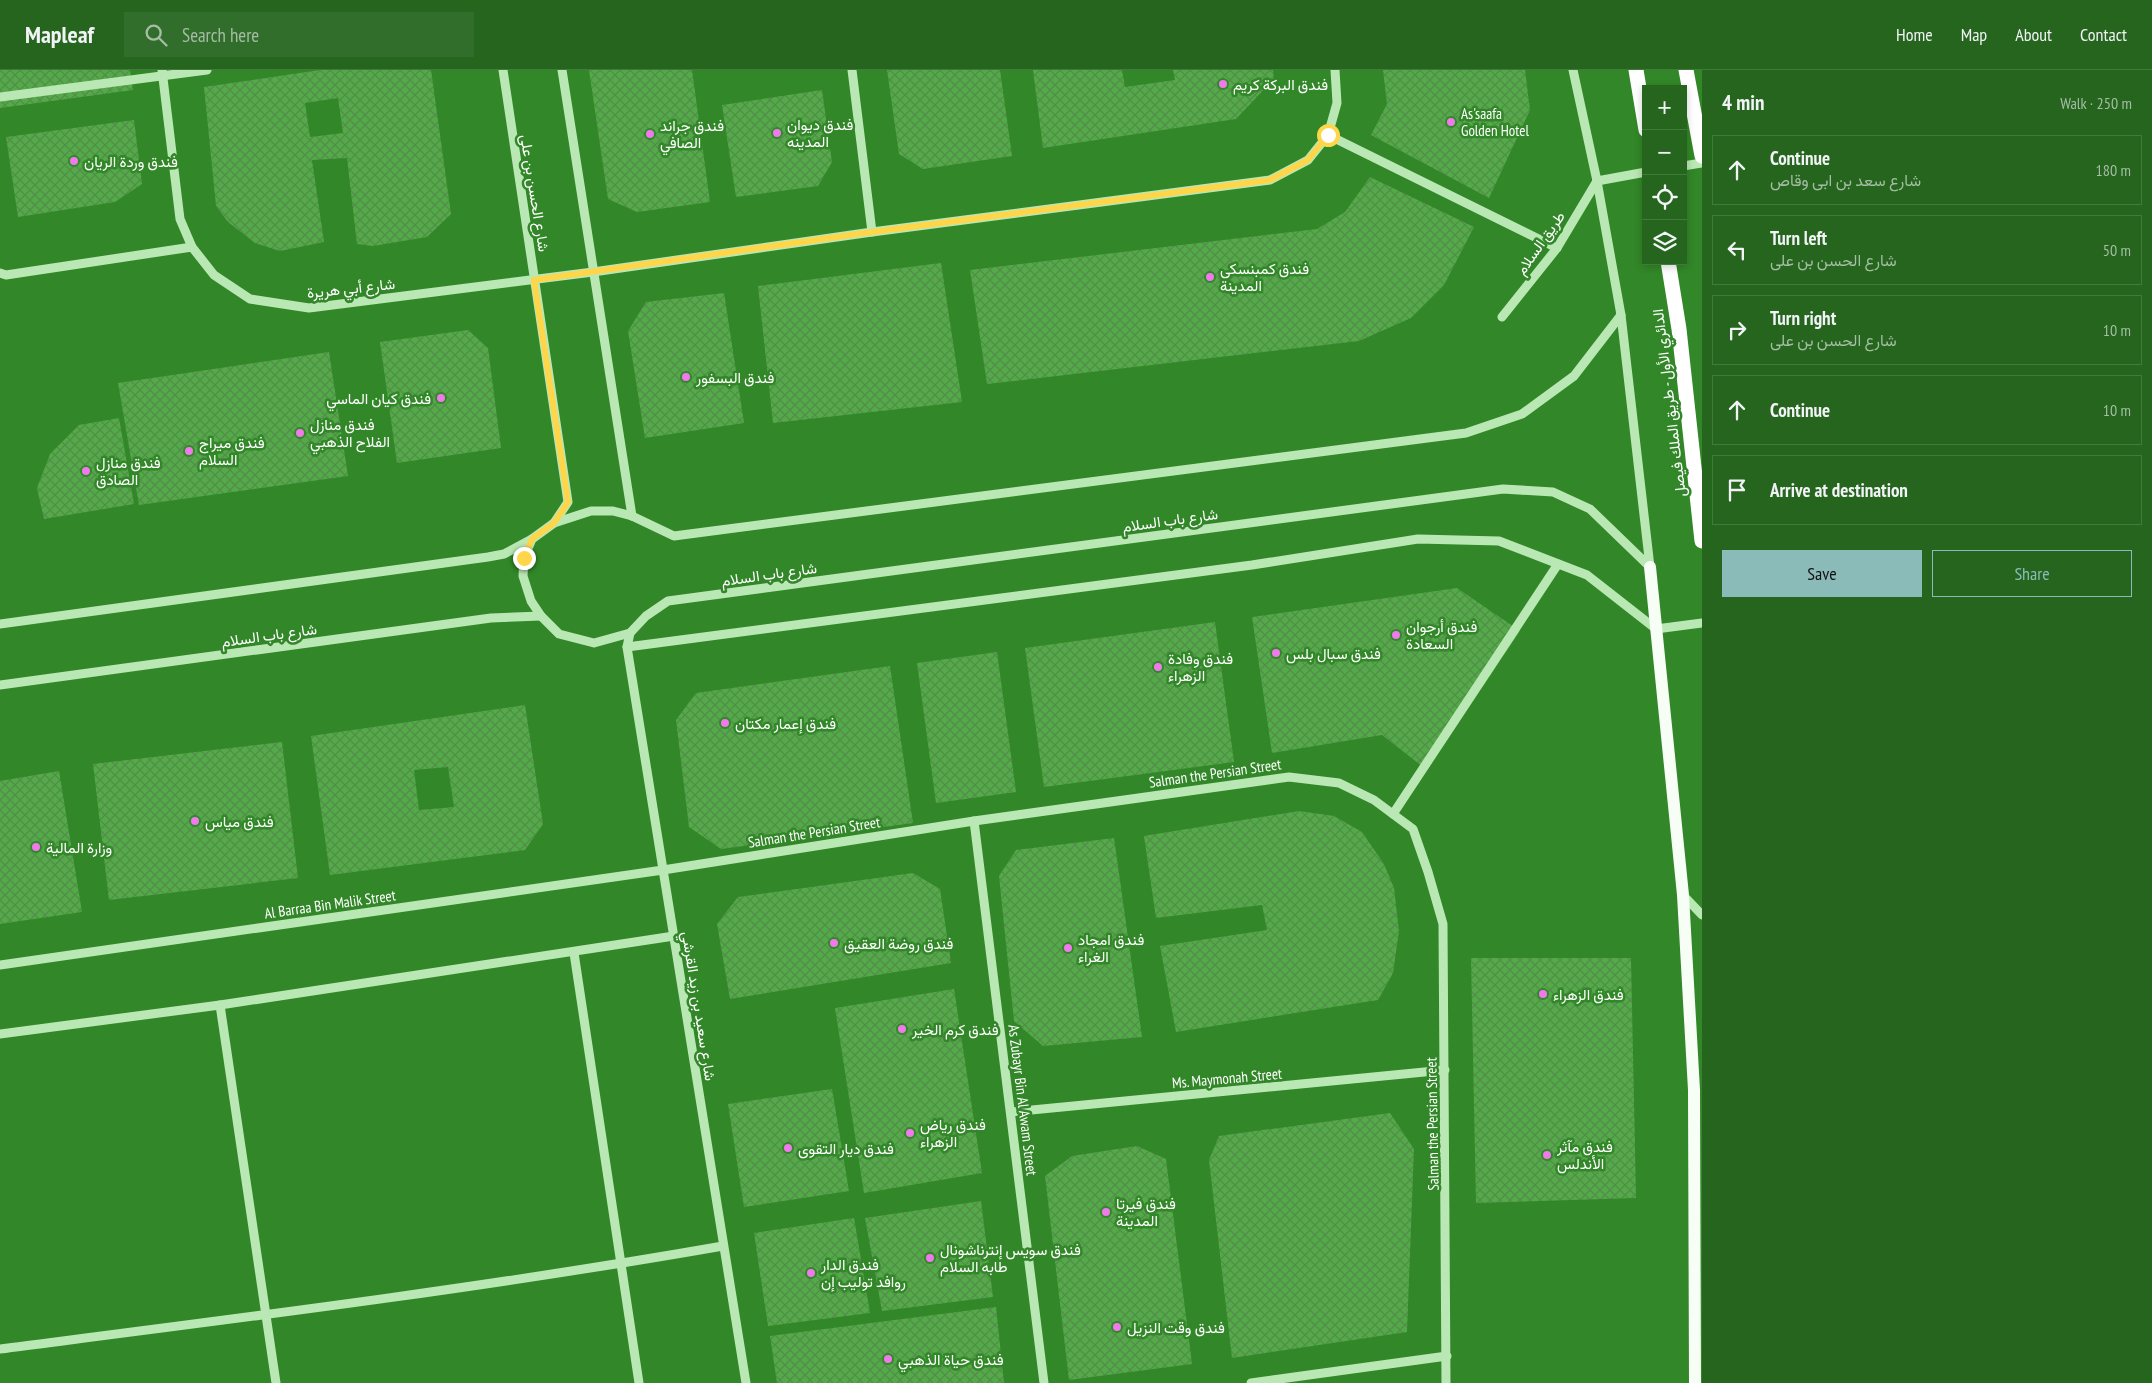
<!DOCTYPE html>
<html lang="en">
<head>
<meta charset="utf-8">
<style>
	body { margin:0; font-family:"PT Sans Narrow",Vazirmatn,sans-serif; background:#326e2b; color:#f1f3f6 }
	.controls { position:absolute; right:15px; top:15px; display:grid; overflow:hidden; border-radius:0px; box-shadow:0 2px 8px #0003 }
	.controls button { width:45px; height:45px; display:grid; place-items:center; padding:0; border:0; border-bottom:1px solid #42793c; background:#26651e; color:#f1f3f6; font:25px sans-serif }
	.stop { position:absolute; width:15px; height:15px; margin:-11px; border:4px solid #ffd54a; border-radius:50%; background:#fff }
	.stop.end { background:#ffd54a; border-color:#fff; box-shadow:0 1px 5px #0008 }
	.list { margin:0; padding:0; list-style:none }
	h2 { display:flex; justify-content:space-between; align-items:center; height:65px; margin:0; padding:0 20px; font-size:21px }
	h2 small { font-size:16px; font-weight:400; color:#a4bda4 }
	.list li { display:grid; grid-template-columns:32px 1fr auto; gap:15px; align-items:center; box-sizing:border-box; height:70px; margin:0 10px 10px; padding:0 10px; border:1px solid #42793c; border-radius:0px }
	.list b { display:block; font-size:19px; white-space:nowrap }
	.list p { margin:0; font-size:16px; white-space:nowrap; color:#a4bda4 }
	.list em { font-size:16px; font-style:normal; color:#a4bda4 }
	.actions { display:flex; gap:10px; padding:15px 20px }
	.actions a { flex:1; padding:11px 0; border:1px solid #8bbbb9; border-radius:0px; text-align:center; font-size:18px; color:#8bbbb9 }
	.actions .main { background:#8bbbb9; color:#111 }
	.icon { flex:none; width:28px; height:28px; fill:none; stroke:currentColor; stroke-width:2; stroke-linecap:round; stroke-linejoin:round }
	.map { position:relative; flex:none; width:1702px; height:1313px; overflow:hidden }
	header { display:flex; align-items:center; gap:30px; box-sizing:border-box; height:70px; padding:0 25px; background:#26651e; border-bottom:1px solid #42793c }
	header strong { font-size:24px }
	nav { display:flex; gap:28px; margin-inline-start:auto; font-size:18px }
	.search { width:350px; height:45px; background:#326e2b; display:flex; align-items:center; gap:12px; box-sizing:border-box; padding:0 18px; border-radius:0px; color:#a4bda4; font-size:19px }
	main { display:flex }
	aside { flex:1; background:#26651e }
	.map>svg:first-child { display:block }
	.building { fill:url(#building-cross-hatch); fill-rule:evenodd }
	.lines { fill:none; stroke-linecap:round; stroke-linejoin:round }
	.minor { stroke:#bae8b4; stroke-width:9 }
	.major { stroke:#f6fef6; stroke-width:12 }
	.highway { stroke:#fff; stroke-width:15 }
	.route { stroke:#ffd54a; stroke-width:6 }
	.poi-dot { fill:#f07aeb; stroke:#328728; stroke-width:2 }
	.labels { text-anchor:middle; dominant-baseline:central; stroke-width:5; stroke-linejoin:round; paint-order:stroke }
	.poi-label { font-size:15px; fill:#fff; stroke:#328728; text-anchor:start }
	.street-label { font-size:15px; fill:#fff; stroke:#328728 }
</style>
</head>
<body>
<header>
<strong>Mapleaf</strong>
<div class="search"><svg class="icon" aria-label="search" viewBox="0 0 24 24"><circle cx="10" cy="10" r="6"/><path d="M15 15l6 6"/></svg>Search here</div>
<nav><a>Home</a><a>Map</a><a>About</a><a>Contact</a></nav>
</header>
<main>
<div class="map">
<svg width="1702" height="1313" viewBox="0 0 1702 1313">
	<defs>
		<pattern id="building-cross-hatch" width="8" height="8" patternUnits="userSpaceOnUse" patternTransform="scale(1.25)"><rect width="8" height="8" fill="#54aa49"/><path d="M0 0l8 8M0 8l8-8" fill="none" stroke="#528e4a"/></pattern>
	</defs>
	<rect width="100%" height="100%" fill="#328728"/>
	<g class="building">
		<path d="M0,0H130L133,20L0,38Z"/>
		<path d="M320,0H431L451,144L427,167L373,176L357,174L347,88L312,90L324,172L280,181L255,173L228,152L216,136L204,17ZM338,28L343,63L310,67L305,33Z"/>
		<path d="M589,0H692L710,132L637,142L608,129Z"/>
		<path d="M887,0H1000L1012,86L923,99L899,84Z"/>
		<path d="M1033,0H1122L1125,17L1175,10L1173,0H1273L1274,9L1236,49L1043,78Z"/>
		<path d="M1383,0H1525L1530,40L1489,128L1371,65L1387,34Z"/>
		<path d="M822,20L832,92L818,116L736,127L722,35Z"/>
		<path d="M134,50L142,114L115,132L18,147L6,67Z"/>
		<path d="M1370,107L1474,157L1444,215L1411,248L1359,271L987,314L970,200L1317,159L1345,142Z"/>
		<path d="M941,193L962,332L773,353L758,216Z"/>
		<path d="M724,223L744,353L645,368L628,261L646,232Z"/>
		<path d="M468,260L488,278L501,378L397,393L380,272Z"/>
		<path d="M329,282L348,406L139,435L118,313Z"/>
		<path d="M119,348L134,434L44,449L37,418L50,384L79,355Z"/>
		<path d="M1457,518L1520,561L1427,700L1382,665L1272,683L1252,547Z"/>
		<path d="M1215,552L1234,692L1044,717L1025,578Z"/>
		<path d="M997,582L1016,722L936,733L917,593Z"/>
		<path d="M890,596L913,753L721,779L689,757L676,650L696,623Z"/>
		<path d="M525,635L543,754L525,780L330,805L311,666ZM448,697L454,737L419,740L414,700Z"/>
		<path d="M282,672L298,808L109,830L93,694Z"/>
		<path d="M59,701L82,842L0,854V711Z"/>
		<path d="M1299,741L1334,746L1362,762L1384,794L1394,818L1399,861L1393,903L1378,930L1176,962L1160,876L1267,860L1262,835L1156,848L1144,766Z"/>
		<path d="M1114,768L1142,967L1043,976L1014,951L999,806L1016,780Z"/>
		<path d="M913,803L940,819L951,893L730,929L717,854L738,827Z"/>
		<path d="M1471,888H1631L1636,1128L1476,1133Z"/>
		<path d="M954,919L982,1103L864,1123L835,938Z"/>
		<path d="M832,1019L849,1121L744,1137L728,1034Z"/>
		<path d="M1390,1043L1414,1079L1407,1262L1232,1288L1209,1090L1219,1066Z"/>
		<path d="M1137,1076L1166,1089L1192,1294L1069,1310L1045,1106L1072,1086Z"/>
		<path d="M981,1131L993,1227L882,1241L865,1148Z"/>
		<path d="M854,1148L870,1243L768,1256L754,1163Z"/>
		<path d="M996,1237L1004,1313H777L770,1266Z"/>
	</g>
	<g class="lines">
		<g class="minor">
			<path d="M162,0L180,149L192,177L214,205L250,229L309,238L593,202L872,162L1270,110L1308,90L1328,65L1337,33L1335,0"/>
			<path d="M503,0L568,432L554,453"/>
			<path d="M562,0L632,446"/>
			<path d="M852,0L872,162"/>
			<path d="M1573,0L1597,111L1621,245L1650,497"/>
			<path d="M0,27L207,0"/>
			<path d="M1328,65L1557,178"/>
			<path d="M1683,96L1702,93"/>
			<path d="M1597,111L1646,102"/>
			<path d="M0,203L6,205L192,177"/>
			<path d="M1621,245L1574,306L1522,344L1466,363L674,466L632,446L613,441H591L554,453L532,469L524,488L523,506L531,531L541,546L559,564L594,573L630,563L646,546L668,531L1503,419L1553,422L1590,439L1650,497"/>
			<path d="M1502,247L1557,178L1597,111"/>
			<path d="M0,554L488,487L504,484L532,469"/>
			<path d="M630,563L627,577L746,1313"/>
			<path d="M627,577L1252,495L1418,469L1499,471L1587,505L1656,559L1702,553"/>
			<path d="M0,615L491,548L541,546"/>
			<path d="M1393,744L1558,494"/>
			<path d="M974,751L1044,1313"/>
			<path d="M1683,825L1702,845"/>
			<path d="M574,883L639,1313"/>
			<path d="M0,895L663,800L974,751L1289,707L1339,713L1374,730L1413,759L1428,802L1443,854L1446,1313"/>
			<path d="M220,935L276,1313"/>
			<path d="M0,964L220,935L674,866"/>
			<path d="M1011,1042L1445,1000"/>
			<path d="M0,1279C241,1248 483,1218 723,1176"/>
			<path d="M1251,1313L1447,1286"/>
		</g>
		<path class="major" d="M1650,497L1683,825L1694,1020L1695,1313"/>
		<g class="highway">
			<path d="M1636,0L1646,60"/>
			<path d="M1686,0L1702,86"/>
			<path d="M1668,191L1679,259L1702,471"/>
		</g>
	</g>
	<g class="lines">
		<path class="route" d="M524,488L532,469L554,453L568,432L534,210L872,162L1270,110L1308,90L1328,65"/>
	</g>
	<g class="poi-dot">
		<circle cx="1223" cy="14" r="5"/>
		<circle cx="1451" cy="52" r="5"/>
		<circle cx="777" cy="63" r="5"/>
		<circle cx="650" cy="64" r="5"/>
		<circle cx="74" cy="91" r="5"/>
		<circle cx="1210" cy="207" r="5"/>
		<circle cx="686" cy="307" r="5"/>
		<circle cx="441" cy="328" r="5"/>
		<circle cx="300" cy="363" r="5"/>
		<circle cx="189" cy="381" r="5"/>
		<circle cx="86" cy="401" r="5"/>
		<circle cx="1396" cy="565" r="5"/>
		<circle cx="1276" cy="583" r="5"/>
		<circle cx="1158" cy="597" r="5"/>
		<circle cx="725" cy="653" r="5"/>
		<circle cx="195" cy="751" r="5"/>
		<circle cx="36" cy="777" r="5"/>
		<circle cx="834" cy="873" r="5"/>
		<circle cx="1068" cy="878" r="5"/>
		<circle cx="1543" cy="924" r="5"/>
		<circle cx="902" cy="959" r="5"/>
		<circle cx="910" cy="1063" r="5"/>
		<circle cx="788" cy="1078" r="5"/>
		<circle cx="1547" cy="1085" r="5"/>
		<circle cx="1106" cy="1142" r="5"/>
		<circle cx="930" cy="1188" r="5"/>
		<circle cx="811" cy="1203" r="5"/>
		<circle cx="1117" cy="1257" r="5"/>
		<circle cx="888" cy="1289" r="5"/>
	</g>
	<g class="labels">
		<g class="poi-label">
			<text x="1233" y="14">فندق البركة كريم</text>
			<text x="1461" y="43">As'saafa<tspan x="1461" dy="17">Golden Hotel</tspan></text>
			<text x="787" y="54">فندق ديوان<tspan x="787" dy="17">المدينه</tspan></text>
			<text x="660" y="55">فندق جراند<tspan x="660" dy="17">الصافي</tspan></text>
			<text x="84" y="91">فندق وردة الريان</text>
			<text x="1220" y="198">فندق كمبنسكي<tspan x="1220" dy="17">المدينة</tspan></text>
			<text x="696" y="307">فندق البسفور</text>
			<text x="431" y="328" text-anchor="end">فندق كيان الماسي</text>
			<text x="310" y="354">فندق منازل<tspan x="310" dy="17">الفلاح الذهبي</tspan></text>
			<text x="199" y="372">فندق ميراج<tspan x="199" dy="17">السلام</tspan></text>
			<text x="96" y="392">فندق منازل<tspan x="96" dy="17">الصادق</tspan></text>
			<text x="1406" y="556">فندق أرجوان<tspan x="1406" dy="17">السعادة</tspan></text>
			<text x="1286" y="583">فندق سبال بلس</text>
			<text x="1168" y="588">فندق وفادة<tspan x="1168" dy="17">الزهراء</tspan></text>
			<text x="735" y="653">فندق إعمار مكتان</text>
			<text x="205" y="751">فندق مياس</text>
			<text x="46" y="777">وزارة المالية</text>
			<text x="1078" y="869">فندق امجاد<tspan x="1078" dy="17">الغراء</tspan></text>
			<text x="844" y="873">فندق روضة العقيق</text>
			<text x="1553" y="924">فندق الزهراء</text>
			<text x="912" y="959">فندق كرم الخير</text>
			<text x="920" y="1054">فندق رياض<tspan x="920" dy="17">الزهراء</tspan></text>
			<text x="1557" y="1076">فندق مآثر<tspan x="1557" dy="17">الأندلس</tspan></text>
			<text x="798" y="1078">فندق ديار التقوى</text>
			<text x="1116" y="1133">فندق فيرتا<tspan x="1116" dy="17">المدينة</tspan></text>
			<text x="940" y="1179">فندق سويس إنترناشونال<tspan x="940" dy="17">طابه السلام</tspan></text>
			<text x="821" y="1194">فندق الدار<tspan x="821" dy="17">روافد توليب إن</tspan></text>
			<text x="1127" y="1257">فندق وقت النزيل</text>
			<text x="898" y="1289">فندق حياة الذهبي</text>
		</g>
		<g class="street-label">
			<text transform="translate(535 123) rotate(81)">شارع الحسن بن على</text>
			<text transform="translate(1540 173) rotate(-55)">طريق السلام</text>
			<text transform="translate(351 218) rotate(-6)">شارع أبي هريرة</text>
			<text transform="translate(1669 333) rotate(-97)">الدائري الأول - طريق الملك فيصل</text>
			<text transform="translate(1170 450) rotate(-8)">شارع باب السلام</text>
			<text transform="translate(769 504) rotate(-8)">شارع باب السلام</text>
			<text transform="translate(269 565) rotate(-8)">شارع باب السلام</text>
			<text transform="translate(1215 703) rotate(-8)">Salman the Persian Street</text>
			<text transform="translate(814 762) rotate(-9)">Salman the Persian Street</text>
			<text transform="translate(330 834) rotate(-8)">Al Barraa Bin Malik Street</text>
			<text transform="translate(699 936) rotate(81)">شارع سعيد بن زيد القرشي</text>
			<text transform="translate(1227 1008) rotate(-5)">Ms. Maymonah Street</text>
			<text transform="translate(1023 1030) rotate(83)">As Zubayr Bin Al Awam Street</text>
			<text transform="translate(1432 1054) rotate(-91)">Salman the Persian Street</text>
		</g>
	</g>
</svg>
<div class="controls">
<button>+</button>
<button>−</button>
<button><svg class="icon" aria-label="locate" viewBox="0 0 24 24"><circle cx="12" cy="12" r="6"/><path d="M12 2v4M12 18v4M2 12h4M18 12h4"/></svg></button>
<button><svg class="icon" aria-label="layers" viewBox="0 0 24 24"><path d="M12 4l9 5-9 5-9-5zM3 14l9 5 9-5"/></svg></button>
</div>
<div class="stop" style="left:1328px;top:65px"></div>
<div class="stop end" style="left:524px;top:488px"></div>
</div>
<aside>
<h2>4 min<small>Walk · 250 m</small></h2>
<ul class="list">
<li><svg class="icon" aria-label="ahead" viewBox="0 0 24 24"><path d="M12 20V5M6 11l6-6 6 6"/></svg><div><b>Continue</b><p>شارع سعد بن ابى وقاص</p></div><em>180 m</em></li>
<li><svg class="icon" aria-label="left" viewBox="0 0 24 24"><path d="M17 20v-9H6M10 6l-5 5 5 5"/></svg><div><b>Turn left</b><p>شارع الحسن بن على</p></div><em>50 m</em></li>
<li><svg class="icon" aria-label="right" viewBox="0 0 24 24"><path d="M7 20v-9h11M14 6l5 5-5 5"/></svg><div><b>Turn right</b><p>شارع الحسن بن على</p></div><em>10 m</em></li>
<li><svg class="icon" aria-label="ahead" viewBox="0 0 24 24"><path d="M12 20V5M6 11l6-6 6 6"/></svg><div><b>Continue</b></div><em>10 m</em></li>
<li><svg class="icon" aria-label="arrive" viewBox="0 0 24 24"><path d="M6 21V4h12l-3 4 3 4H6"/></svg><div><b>Arrive at destination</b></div></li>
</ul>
<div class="actions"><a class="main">Save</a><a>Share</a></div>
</aside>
</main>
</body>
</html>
